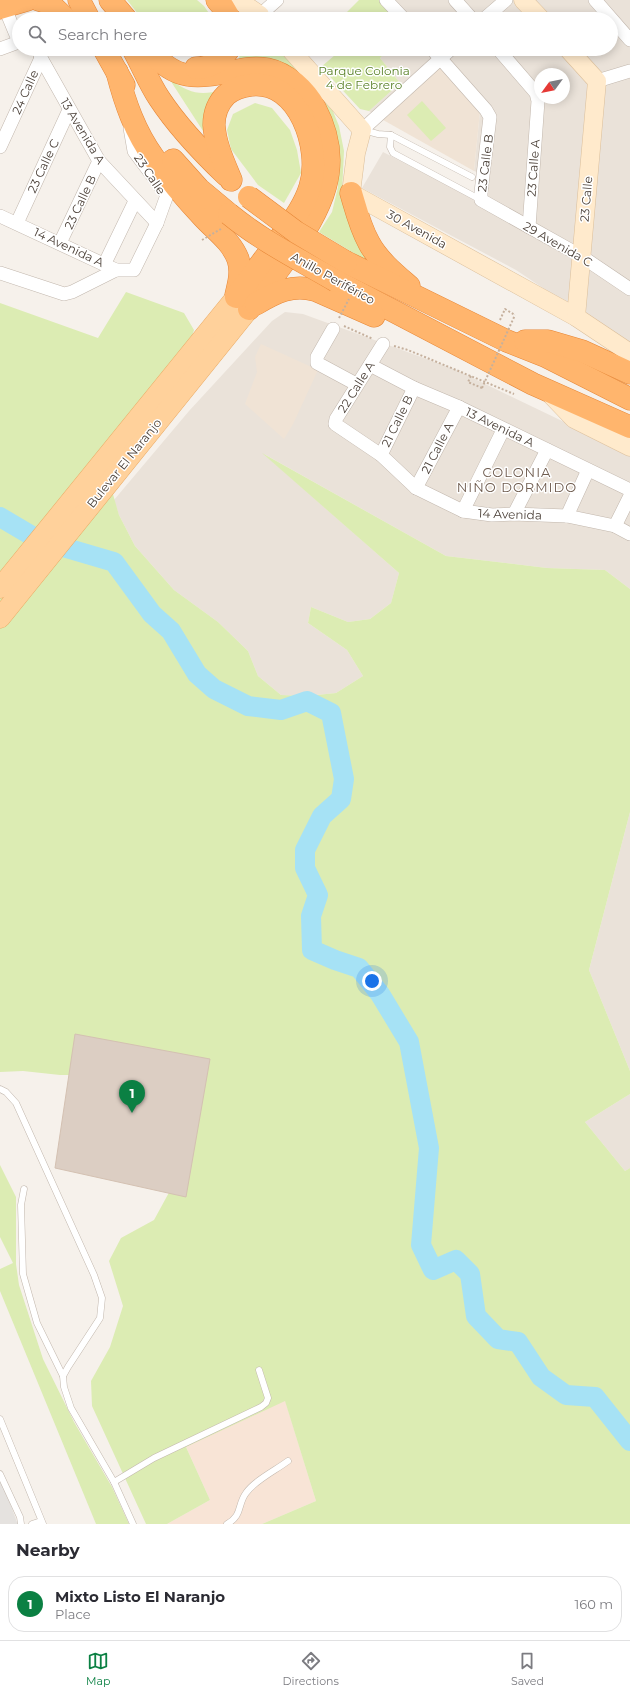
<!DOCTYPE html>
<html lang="en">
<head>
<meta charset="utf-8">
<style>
	body { margin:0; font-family:Montserrat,sans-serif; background:#f2f2f3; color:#2b2b33 }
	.compass { position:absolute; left:534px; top:68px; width:36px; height:36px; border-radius:50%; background:#fff; box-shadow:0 2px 10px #0003; rotate:237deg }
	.you { position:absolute; left:372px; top:981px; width:14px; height:14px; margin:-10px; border:3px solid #fff; border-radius:50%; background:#1a73e8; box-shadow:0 0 0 6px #1a73e833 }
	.badge { display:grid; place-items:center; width:26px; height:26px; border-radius:50%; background:#0b8043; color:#fff; font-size:13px; font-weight:700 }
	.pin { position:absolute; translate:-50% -33px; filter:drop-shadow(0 1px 2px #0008) }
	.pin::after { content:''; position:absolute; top:21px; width:14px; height:12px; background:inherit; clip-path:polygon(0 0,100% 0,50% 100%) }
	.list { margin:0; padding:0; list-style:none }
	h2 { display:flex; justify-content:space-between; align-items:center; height:52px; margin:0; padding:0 16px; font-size:17px }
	h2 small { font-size:13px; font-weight:400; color:#7c7c81 }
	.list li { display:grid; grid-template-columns:26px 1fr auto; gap:12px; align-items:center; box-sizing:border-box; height:56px; margin:0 8px 8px; padding:0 8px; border:1px solid #e1e1e2; border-radius:16px }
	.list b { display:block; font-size:15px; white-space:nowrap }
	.list p { margin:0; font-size:13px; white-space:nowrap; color:#7c7c81 }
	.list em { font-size:13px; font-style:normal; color:#7c7c81 }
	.icon { flex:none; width:22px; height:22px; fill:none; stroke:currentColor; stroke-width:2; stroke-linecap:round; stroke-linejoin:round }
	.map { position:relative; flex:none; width:630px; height:1524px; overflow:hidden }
	.search { position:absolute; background:#fff; box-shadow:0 2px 10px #0003; left:12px; right:12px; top:12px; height:44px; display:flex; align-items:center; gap:10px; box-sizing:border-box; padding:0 14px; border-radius:22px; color:#7c7c81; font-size:15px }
	.sheet { height:116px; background:#fff }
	nav { display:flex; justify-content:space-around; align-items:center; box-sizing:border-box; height:56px; border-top:1px solid #e1e1e2; background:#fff; font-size:11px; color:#7c7c81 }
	nav a { display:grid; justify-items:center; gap:2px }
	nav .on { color:#0b8043 }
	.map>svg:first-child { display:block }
	.residential { fill:#eae2d9; fill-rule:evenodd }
	.commercial { fill:#f8e4d6 }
	.education { fill:#f0e3d5 }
	.green { fill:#dcecb3 }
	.parking { fill:#e5e2df }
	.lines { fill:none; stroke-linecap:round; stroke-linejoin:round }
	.river { stroke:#a6e2f5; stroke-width:20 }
	.building { fill:#dccec3; stroke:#d4c1b2 }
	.lane-casing { stroke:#c2b7ad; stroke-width:7 }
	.street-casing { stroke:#c2b7ad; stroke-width:14 }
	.secondary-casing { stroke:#dbbf9b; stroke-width:19 }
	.primary-casing { stroke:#eaab65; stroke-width:21 }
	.highway-casing { stroke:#e68636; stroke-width:23 }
	.path { stroke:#c5b09d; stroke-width:2; stroke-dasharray:2 2; stroke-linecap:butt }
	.lane { stroke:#fff; stroke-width:6 }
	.street { stroke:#fff; stroke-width:13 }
	.secondary { stroke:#ffeacc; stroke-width:18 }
	.primary { stroke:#ffd19b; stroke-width:20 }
	.highway { stroke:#ffb56d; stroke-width:22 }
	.highway-bridge-casing { stroke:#e68636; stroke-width:23; stroke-linecap:butt }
	.path-bridge { stroke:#c5b09d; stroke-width:2; stroke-dasharray:2 2; stroke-linecap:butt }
	.highway-bridge { stroke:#ffb56d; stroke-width:22 }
	.labels { text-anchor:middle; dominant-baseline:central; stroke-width:3; stroke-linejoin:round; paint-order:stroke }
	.park-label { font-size:12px; fill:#598127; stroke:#fff }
	.street-label { font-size:12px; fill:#4b4038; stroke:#fff }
	.neighbourhood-label { font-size:13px; letter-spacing:1px; fill:#6f5c4f; stroke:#fff }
</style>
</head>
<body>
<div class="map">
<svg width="630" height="1524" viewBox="0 0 630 1524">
	<rect width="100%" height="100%" fill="#f6f1eb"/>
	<g class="residential">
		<path d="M382,0H630V346L516,270L362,188L383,152L484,204L486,175L474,171L480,111L376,116L369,111L400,83L380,58L389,49H611V19H399ZM540,74H564V98H540Z"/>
		<path d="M285,312L303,314L454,369L608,443L630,456V589L605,570L547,568L446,556L264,454L399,573L391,603L370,619L348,622L311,607L308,623L347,650L363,676L336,693L307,696L281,695L258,676L248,651L218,622L174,590L135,546L119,515L114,500L189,411L272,321Z"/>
		<path d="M630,812V1071L589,970Z"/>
		<path d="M630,1094V1168L625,1171L585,1122Z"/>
	</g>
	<path class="commercial" d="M285,1400L316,1501L262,1524H167L210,1500L182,1438Z"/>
	<g class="education">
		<path d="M438,62L480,111L474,171L376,116Z"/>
		<path d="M261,344L318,370L293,424L284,439L245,404L257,372L255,357Z"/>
	</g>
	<g class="green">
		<path d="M127,0H197L204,6L213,19H142Z"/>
		<path d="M359,0H382L399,19H340Z"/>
		<path d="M174,49H210L199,56L184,54Z"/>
		<path d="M241,49H279L332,109L339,126L344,151L342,193L383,271L319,232L332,212L338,187V163L239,59Z"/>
		<path d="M342,49H389L380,58L400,83L369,111L360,109L321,67Z"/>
		<path d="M170,80C191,93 198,96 223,90C205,103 203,109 203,131Z"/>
		<path d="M422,101L446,128L431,141L407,115Z"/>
		<path d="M255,103L272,108L290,130L297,150L301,173L284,203L258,185L231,149L227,130L233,114Z"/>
		<path d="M126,292L184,313L194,330L185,357L106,470L119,515L135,546L174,590L218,622L248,651L258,676L281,695L307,696L336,693L363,676L347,650L308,623L311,607L348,622L370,619L391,603L399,573L262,453L446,556L547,568L605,570L630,589V812L589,970L630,1071V1094L585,1122L625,1171L630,1168V1524H262L316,1501L285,1401L186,1447L210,1500L167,1524H146L92,1406L91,1381L110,1347L123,1306L109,1261L121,1238L154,1220L172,1187L111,1075H60L23,1071L0,1072V303L98,338Z"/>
		<path d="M0,1165L16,1197V1264L19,1285L43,1359L74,1422L112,1487L129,1524H96L0,1291V1269L13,1263L0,1237Z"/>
	</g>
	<path class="parking" d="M0,1477L17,1522L20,1524H0Z"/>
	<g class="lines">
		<path class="river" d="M0,517L39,540L114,562L152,614L171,631L197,674L214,689L248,706L281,710L307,701L331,713L344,779L341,799L322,816L305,850V868L318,895L311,916L312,950L335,960L359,968L380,994L409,1042L429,1148L421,1245L433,1270L456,1260L470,1274L476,1316L498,1339L518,1342L541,1377L566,1395L595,1397L630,1441"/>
	</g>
	<path class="building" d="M75,1034L210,1059L186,1197L55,1168Z"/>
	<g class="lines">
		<defs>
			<g id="lane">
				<path d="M363,130L378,134L391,135L472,177"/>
				<path d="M391,135L390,147L393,153L481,200"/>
				<path d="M0,1089L6,1092L16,1103L94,1275L102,1298L100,1318L68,1367L63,1376L64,1387L71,1408L114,1482L133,1524"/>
				<path d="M24,1189L21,1205L23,1274L37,1323L63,1376"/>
				<path d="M0,1419L43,1524"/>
				<path d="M0,1474L20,1517L21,1524"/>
				<path d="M114,1482L154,1458L261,1407L266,1403L268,1398L259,1370"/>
				<path d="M32,1524L41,1521"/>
				<path d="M227,1524C243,1515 237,1505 246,1493C254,1481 276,1470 288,1461"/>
			</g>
			<g id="street">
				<path d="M386,0L404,19"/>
				<path d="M455,0L472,19"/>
				<path d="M595,0L630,40"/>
				<path d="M4,6L19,42"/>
				<path d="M260,15L277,0"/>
				<path d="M484,19L506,0"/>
				<path d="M0,49L19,42"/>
				<path d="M37,49L39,51L41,58L99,161L157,223"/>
				<path d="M432,49L486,110L490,117L481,192V200L581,256L630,289"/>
				<path d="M498,49L536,93L538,101L529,227"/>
				<path d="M597,81L630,71"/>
				<path d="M362,130L451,49"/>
				<path d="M0,147L41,58"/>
				<path d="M0,216L116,270H134L157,223L167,195L134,151L130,128"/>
				<path d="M17,223L69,110"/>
				<path d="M60,243L99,161"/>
				<path d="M105,263L135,201"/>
				<path d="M0,273L64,294L72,292L116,270"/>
				<path d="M333,329L317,357V363L356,384"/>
				<path d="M383,344L336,419L335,424L381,455L416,488L463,511L492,515L514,514L567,516L615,526L630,534"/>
				<path d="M370,365L414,388L459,407L630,490"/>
				<path d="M381,455L414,388"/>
				<path d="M416,488L459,407"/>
				<path d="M463,511L503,430"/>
				<path d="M514,514L547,450"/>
				<path d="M567,516L588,470"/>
				<path d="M615,526L630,496"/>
			</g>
			<g id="secondary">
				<path d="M238,0L260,15"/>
				<path d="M523,0L541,19"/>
				<path d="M290,49L362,130L356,153L351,193L576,317L630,353"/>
				<path d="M568,49L597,81L576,317"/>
				<path d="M550,394L574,419L630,447"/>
			</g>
			<g id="primary">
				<path d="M0,588L236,297"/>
				<path d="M0,618L249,309"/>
			</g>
			<g id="highway">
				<path d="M39,0L49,3L66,19"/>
				<path d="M79,0L89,19"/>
				<path d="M110,0L126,19"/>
				<path d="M217,0L223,7L230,19"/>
				<path d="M0,8L27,0"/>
				<path d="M104,49L124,85"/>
				<path d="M133,49C142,65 149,83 159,98C178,127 202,152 226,175"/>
				<path d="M149,49C175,82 197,78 234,71C245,69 255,67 267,69C287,73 305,90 315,108C346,166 321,209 287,258C274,275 262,293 249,309"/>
				<path d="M196,68C210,68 221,61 229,49"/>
				<path d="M117,72C125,103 135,132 154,158C169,179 186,199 203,217C216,231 231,241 238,259C242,271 239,283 236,295"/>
				<path d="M173,160L199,189L229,214"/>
				<path d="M231,180C224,163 215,144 214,125C214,114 218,103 226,95C233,89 242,86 251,85C299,79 322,149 310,187C304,207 290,224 278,241C264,259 250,278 236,297"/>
				<path d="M351,193C356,210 360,227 369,243C378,260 395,274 409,286"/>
				<path d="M346,262L507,341L545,356L630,399"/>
				<path d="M336,281L533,384L630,427"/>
				<path d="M256,304C276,292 292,284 315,290L374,316"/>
				<path d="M525,341H548L582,351L630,373"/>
			</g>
		</defs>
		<use href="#lane" class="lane-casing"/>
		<use href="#street" class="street-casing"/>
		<use href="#secondary" class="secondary-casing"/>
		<use href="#primary" class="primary-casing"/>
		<use href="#highway" class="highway-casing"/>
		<g class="path">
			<path d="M500,320L505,309L515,315"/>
			<path d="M344,326L373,339"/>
			<path d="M394,346L408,350L514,394"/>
			<path d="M471,376L468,382L482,388"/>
		</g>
		<use href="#lane" class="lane"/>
		<use href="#street" class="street"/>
		<use href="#secondary" class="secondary"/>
		<use href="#primary" class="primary"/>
		<use href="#highway" class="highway"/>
		<defs>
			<g id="highway-bridge">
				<path d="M249,197L296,232L346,262"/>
				<path d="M229,214C262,241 300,260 336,281"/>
			</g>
		</defs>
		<use href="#highway-bridge" class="highway-bridge-casing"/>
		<g class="path-bridge">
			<path d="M202,240L221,229"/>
			<path d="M339,318L349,299"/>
			<path d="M482,388L515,315"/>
		</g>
		<use href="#highway-bridge" class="highway-bridge"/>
	</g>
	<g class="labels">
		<g class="park-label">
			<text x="364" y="70">Parque Colonia<tspan x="364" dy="14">4 de Febrero</tspan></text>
		</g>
		<g class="street-label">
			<text transform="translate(25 92) rotate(-66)">24 Calle</text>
			<text transform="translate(83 131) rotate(59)">13 Avenida A</text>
			<text transform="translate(485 163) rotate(-83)">23 Calle B</text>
			<text transform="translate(43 166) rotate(-65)">23 Calle C</text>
			<text transform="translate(533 168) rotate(-86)">23 Calle A</text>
			<text transform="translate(150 174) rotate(56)">23 Calle</text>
			<text transform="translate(586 199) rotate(-85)">23 Calle</text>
			<text transform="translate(80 202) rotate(-65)">23 Calle B</text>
			<text transform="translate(417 229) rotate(29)">30 Avenida</text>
			<text transform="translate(558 244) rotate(30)">29 Avenida C</text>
			<text transform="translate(69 247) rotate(25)">14 Avenida A</text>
			<text transform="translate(333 278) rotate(29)">Anillo Periférico</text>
			<text transform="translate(356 387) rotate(-58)">22 Calle A</text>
			<text transform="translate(397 421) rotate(-64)">21 Calle B</text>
			<text transform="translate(500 427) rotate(26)">13 Avenida A</text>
			<text transform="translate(437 448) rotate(-63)">21 Calle A</text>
			<text transform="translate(124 463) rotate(-51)">Bulevar El Naranjo</text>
			<text transform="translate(510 514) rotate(2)">14 Avenida</text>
		</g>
		<g class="neighbourhood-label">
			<text x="517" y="472">COLONIA<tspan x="517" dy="15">NIÑO DORMIDO</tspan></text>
		</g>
	</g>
</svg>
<svg class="compass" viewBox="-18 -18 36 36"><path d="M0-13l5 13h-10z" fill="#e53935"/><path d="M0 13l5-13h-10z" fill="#7c7c81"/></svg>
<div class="you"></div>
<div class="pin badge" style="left:132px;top:1113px">1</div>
<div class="search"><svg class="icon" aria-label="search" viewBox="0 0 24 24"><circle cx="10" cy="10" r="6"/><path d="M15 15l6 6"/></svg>Search here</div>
</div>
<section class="sheet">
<h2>Nearby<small></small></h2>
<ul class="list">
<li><span class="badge">1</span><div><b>Mixto Listo El Naranjo</b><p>Place</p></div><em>160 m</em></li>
</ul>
</section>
<nav>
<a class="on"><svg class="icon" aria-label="map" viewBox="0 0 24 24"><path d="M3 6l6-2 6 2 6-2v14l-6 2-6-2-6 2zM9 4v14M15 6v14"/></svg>Map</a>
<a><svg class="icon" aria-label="directions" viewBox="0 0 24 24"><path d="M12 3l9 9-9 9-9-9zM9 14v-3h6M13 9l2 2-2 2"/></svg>Directions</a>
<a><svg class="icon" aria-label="saved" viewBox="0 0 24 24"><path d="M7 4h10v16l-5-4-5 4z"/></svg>Saved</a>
</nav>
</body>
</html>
